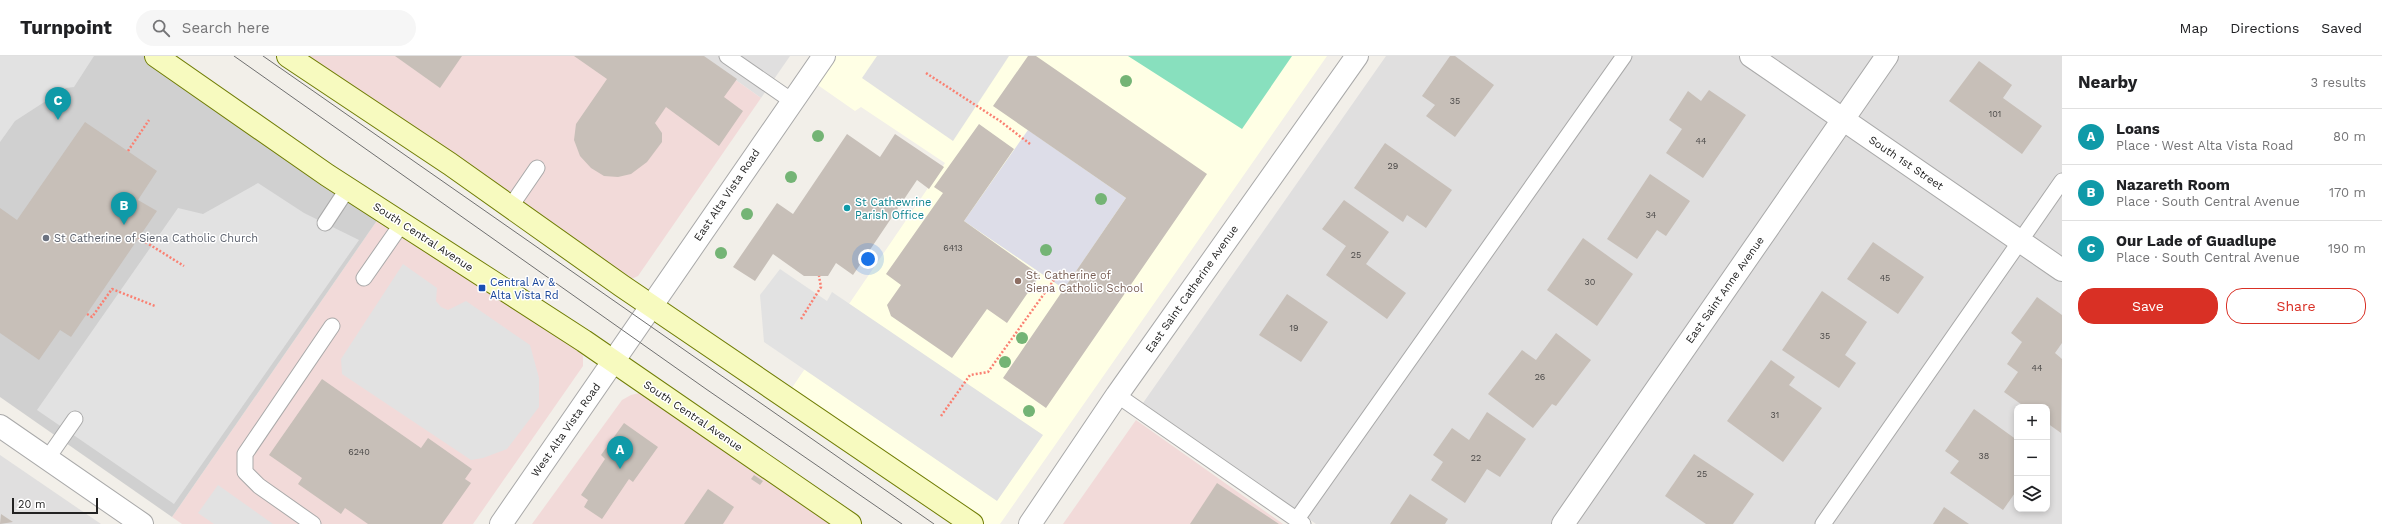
<!DOCTYPE html>
<html lang="en">
<head>
<meta charset="utf-8">
<style>
	body { margin:0; font-family:"Work Sans",sans-serif; background:#f6f6f6; color:#202124 }
	.controls { position:absolute; right:12px; bottom:12px; display:grid; overflow:hidden; border-radius:8px; box-shadow:0 2px 6px #0003 }
	.controls button { width:36px; height:36px; display:grid; place-items:center; padding:0; border:0; border-bottom:1px solid #e0e0e0; background:#fff; color:#202124; font:20px sans-serif }
	.scale { position:absolute; left:12px; bottom:10px; width:86px; box-sizing:border-box; padding-left:4px; border:2px solid #222; border-top:0; font-size:11px; line-height:14px; white-space:nowrap; color:#222; -webkit-text-stroke:3px #fff; paint-order:stroke }
	.you { position:absolute; left:868px; top:203px; width:14px; height:14px; margin:-10px; border:3px solid #fff; border-radius:50%; background:#1a73e8; box-shadow:0 0 0 6px #1a73e833 }
	.badge { display:grid; place-items:center; width:26px; height:26px; border-radius:50%; background:#d93025; color:#fff; font-size:13px; font-weight:700 }
	.pin { position:absolute; translate:-50% -33px; filter:drop-shadow(0 1px 2px #0008) }
	.pin::after { content:''; position:absolute; top:21px; width:14px; height:12px; background:inherit; clip-path:polygon(0 0,100% 0,50% 100%) }
	.list { margin:0; padding:0; list-style:none }
	h2 { display:flex; justify-content:space-between; align-items:center; height:52px; margin:0; padding:0 16px; font-size:17px }
	h2 small { font-size:13px; font-weight:400; color:#757577 }
	.list li { display:grid; grid-template-columns:26px 1fr auto; gap:12px; align-items:center; box-sizing:border-box; height:56px; padding:0 16px; border-top:1px solid #e0e0e0 }
	.list b { display:block; font-size:15px; white-space:nowrap }
	.list p { margin:0; font-size:13px; white-space:nowrap; color:#757577 }
	.list em { font-size:13px; font-style:normal; color:#757577 }
	.actions { display:flex; gap:8px; padding:12px 16px }
	.actions a { flex:1; padding:9px 0; border:1px solid #d93025; border-radius:16px; text-align:center; font-size:14px; color:#d93025 }
	.actions .main { background:#d93025; color:#fff }
	.icon { flex:none; width:22px; height:22px; fill:none; stroke:currentColor; stroke-width:2; stroke-linecap:round; stroke-linejoin:round }
	.map { position:relative; flex:none; width:2062px; height:468px; overflow:hidden }
	header { display:flex; align-items:center; gap:24px; box-sizing:border-box; height:56px; padding:0 20px; background:#fff; border-bottom:1px solid #e0e0e0 }
	header strong { font-size:19px }
	nav { display:flex; gap:22px; margin-inline-start:auto; font-size:14px }
	.search { width:280px; height:36px; background:#f6f6f6; display:flex; align-items:center; gap:10px; box-sizing:border-box; padding:0 14px; border-radius:22px; color:#757577; font-size:15px }
	main { display:flex }
	aside { flex:1; background:#fff }
	.map>svg:first-child { display:block }
	.residential { fill:#e0dfdf; fill-rule:evenodd }
	.commercial { fill:#f2dad9 }
	.education { fill:#ffffe5 }
	.religious { fill:#d0d0d0 }
	.pitch { fill:#88e0be }
	.parking { fill:#e2e2e2 }
	.plaza { fill:#dddde8 }
	.building { fill:#c7bfb8 }
	.lines { fill:none; stroke-linecap:round; stroke-linejoin:round }
	.service-casing { stroke:#a9a9a9; stroke-width:17 }
	.minor-casing { stroke:#a9a9a9; stroke-width:24 }
	.secondary-casing { stroke:#707d05; stroke-width:24 }
	.path { stroke:#fa8072; stroke-width:2.5; stroke-dasharray:2 2; stroke-linecap:butt }
	.service { stroke:#fff; stroke-width:15 }
	.minor { stroke:#fff; stroke-width:22 }
	.secondary { stroke:#f7fabf; stroke-width:22 }
	.tram { stroke:#707070; stroke-width:1 }
	.tree { fill:#74b475 }
	.culture-dot { fill:#0f9aa8; stroke:#fff; stroke-width:1.5 }
	.worship-dot { fill:#6b7280; stroke:#fff; stroke-width:1.5 }
	.education-dot { fill:#8d6e63; stroke:#fff; stroke-width:1.5 }
	.transit-dot { fill:#1a4fb4; stroke:#fff; stroke-width:1.5 }
	.labels { text-anchor:middle; dominant-baseline:central; stroke-width:3; stroke-linejoin:round; paint-order:stroke }
	.number-label { font-size:9px; fill:#4b4948 }
	.street-label { font-size:11px; fill:#222; stroke:#fff }
	.culture-label { font-size:11px; fill:#0d838f; stroke:#fff; text-anchor:start }
	.worship-label { font-size:11px; fill:#5b616d; stroke:#fff; text-anchor:start }
	.education-label { font-size:11px; fill:#785e54; stroke:#fff; text-anchor:start }
	.transit-label { font-size:11px; fill:#164399; stroke:#fff; text-anchor:start }
</style>
</head>
<body>
<header>
<strong>Turnpoint</strong>
<div class="search"><svg class="icon" aria-label="search" viewBox="0 0 24 24"><circle cx="10" cy="10" r="6"/><path d="M15 15l6 6"/></svg>Search here</div>
<nav><a>Map</a><a>Directions</a><a>Saved</a></nav>
</header>
<main>
<div class="map">
<svg width="2062" height="468" viewBox="0 0 2062 468">
	<rect width="100%" height="100%" fill="#f2efe9"/>
	<g class="residential">
		<path d="M702,0H790L761,42Z"/>
		<path d="M1386,0H2062V468H1316L1143,347ZM2017,351H2047V453H2017Z"/>
		<path d="M0,399L101,468H0Z"/>
	</g>
	<g class="commercial">
		<path d="M300,0H702L761,42L638,220L627,225Z"/>
		<path d="M385,153L578,292L583,300V310L473,468H182L172,461Z"/>
		<path d="M644,336L837,468H532L622,344L631,339Z"/>
		<path d="M1136,364L1283,468H1063Z"/>
	</g>
	<path class="education" d="M830,0H1327L1000,468H970L785,342L945,107L861,51L855,55L812,25Z"/>
	<path class="religious" d="M0,0H164L385,153L172,461L0,341Z"/>
	<path class="pitch" d="M1128,0H1292L1242,73Z"/>
	<g class="parking">
		<path d="M0,0H94L74,31L66,32L15,65L0,86Z"/>
		<path d="M877,0H1009L953,85L862,22Z"/>
		<path d="M258,127L304,157L359,184L174,448L37,354L178,152L203,158Z"/>
		<path d="M403,208L437,232L436,245L441,251L448,254L466,245L530,289L539,322V351L507,393L483,402L471,404L342,318L341,303Z"/>
		<path d="M780,213L827,245L832,236L1043,379L997,445L764,286L760,239Z"/>
		<path d="M218,429L273,468H214L198,457Z"/>
	</g>
	<path class="plaza" d="M1028,74L1126,142L1064,233L964,165Z"/>
	<g class="building">
		<path d="M395,0H462L440,32Z"/>
		<path d="M574,0H704L737,23L724,41L743,55L719,90L666,51L655,67L662,77V86L647,106L631,118L618,121L604,120L591,112L580,100L574,84L576,68L607,23Z"/>
		<path d="M1028,0H1036L1207,118L1046,352L1003,322L1126,142L993,50Z"/>
		<path d="M1450,0H1455L1494,29L1455,81L1426,60L1435,49L1422,40Z"/>
		<path d="M1979,5L2012,29L2003,42L2042,70L2022,98L1949,45Z"/>
		<path d="M1709,34L1746,59L1703,122L1666,97L1682,73L1669,64L1688,35L1701,45Z"/>
		<path d="M85,66L157,115L138,144L157,155L71,281L60,274L39,304L0,277V152L17,164Z"/>
		<path d="M979,68L1014,93L964,165L1040,219L1007,267L987,253L952,302L891,260L887,249L901,229L886,218L943,137L934,131Z"/>
		<path d="M847,78L880,101L895,78L944,111L929,133L917,124L853,219L836,207L828,220H804L773,198L755,225L733,211L777,147L793,158Z"/>
		<path d="M1385,87L1452,134L1426,172L1407,159L1403,166L1354,132Z"/>
		<path d="M1650,118L1690,145L1666,180L1657,174L1637,203L1607,183Z"/>
		<path d="M1344,144L1389,176L1366,208L1406,237L1387,263L1326,219L1346,190L1322,173Z"/>
		<path d="M1583,182L1633,218L1597,270L1547,234Z"/>
		<path d="M1873,186L1924,221L1898,258L1847,223Z"/>
		<path d="M1822,235L1867,266L1845,299L1856,307L1839,332L1782,294Z"/>
		<path d="M1287,238L1328,266L1301,306L1259,279Z"/>
		<path d="M2037,241L2062,259V287L2055,297L2062,303L2061,377L2047,367V351H2025L2004,336L2018,316L2007,308L2022,286L2011,277Z"/>
		<path d="M1556,277L1591,304L1556,350L1552,348L1533,372L1488,338L1522,294L1536,304Z"/>
		<path d="M1771,304L1795,321L1789,329L1822,352L1783,406L1727,365Z"/>
		<path d="M322,323L421,392L428,382L472,413L465,423L471,427L442,468H368L345,452L341,458L298,428L302,422L269,399Z"/>
		<path d="M1974,353L2017,384V434L2003,454L1950,417L1959,405L1945,395Z"/>
		<path d="M1487,356L1526,383L1500,421L1487,413L1465,447L1431,424L1443,406L1433,399L1452,372L1469,384Z"/>
		<path d="M624,367L658,391L633,426L629,423L602,463L584,451L588,444L581,439L605,403L601,399Z"/>
		<path d="M1694,398L1754,438L1733,468H1706L1665,440Z"/>
		<path d="M754,419L763,425L760,429L751,423Z"/>
		<path d="M1217,427L1279,468H1190Z"/>
		<path d="M708,433L734,451L723,468H684Z"/>
		<path d="M1410,438L1448,463L1445,468H1390Z"/>
		<path d="M1944,451L1969,468H1933Z"/>
		<path d="M1,458L13,466L0,468Z"/>
	</g>
	<g class="lines">
		<defs>
			<g id="service">
				<path d="M727,0L792,45"/>
				<path d="M511,150L537,112"/>
				<path d="M325,167L348,132"/>
				<path d="M364,222L403,166"/>
				<path d="M1117,339L1303,468"/>
				<path d="M47,403L75,363"/>
				<path d="M1297,463L1624,0"/>
				<path d="M313,468L259,430L245,416V398L332,270"/>
				<path d="M1823,468L2062,125"/>
			</g>
			<g id="minor">
				<path d="M1751,0L2062,214"/>
				<path d="M0,370L142,468"/>
				<path d="M501,468L824,0"/>
				<path d="M1030,468L1117,339L1357,0"/>
				<path d="M1563,468L1887,0"/>
			</g>
			<g id="secondary">
				<path d="M156,0L327,119L584,285L850,468"/>
				<path d="M288,0L450,108L622,230L972,468"/>
			</g>
		</defs>
		<use href="#service" class="service-casing"/>
		<use href="#minor" class="minor-casing"/>
		<use href="#secondary" class="secondary-casing"/>
		<g class="path">
			<path d="M926,17L1000,65L1030,88"/>
			<path d="M128,95L149,64"/>
			<path d="M139,182L184,210"/>
			<path d="M87,258L92,261L112,233L155,250"/>
			<path d="M801,263L821,231L819,220"/>
			<path d="M941,360L970,319L988,316L1059,217"/>
		</g>
		<use href="#service" class="service"/>
		<use href="#minor" class="minor"/>
		<use href="#secondary" class="secondary"/>
		<g class="tram">
			<path d="M234,0L706,333L902,468"/>
			<path d="M263,0L934,468"/>
		</g>
	</g>
	<g class="tree">
		<circle cx="1126" cy="25" r="6"/>
		<circle cx="818" cy="80" r="6"/>
		<circle cx="791" cy="121" r="6"/>
		<circle cx="1101" cy="143" r="6"/>
		<circle cx="747" cy="158" r="6"/>
		<circle cx="1046" cy="194" r="6"/>
		<circle cx="721" cy="197" r="6"/>
		<circle cx="1022" cy="282" r="6"/>
		<circle cx="1005" cy="306" r="6"/>
		<circle cx="1029" cy="355" r="6"/>
	</g>
	<circle class="culture-dot" cx="847" cy="152" r="4"/>
	<circle class="worship-dot" cx="46" cy="182" r="4"/>
	<circle class="education-dot" cx="1018" cy="225" r="4"/>
	<rect class="transit-dot" x="478" y="228" width="8" height="8" rx="2"/>
	<g class="labels">
		<g class="number-label">
			<text x="1455" y="45">35</text>
			<text x="1995" y="58">101</text>
			<text x="1701" y="85">44</text>
			<text x="1393" y="110">29</text>
			<text x="1651" y="159">34</text>
			<text x="953" y="192">6413</text>
			<text x="1356" y="199">25</text>
			<text x="1885" y="222">45</text>
			<text x="1590" y="226">30</text>
			<text x="1294" y="272">19</text>
			<text x="1825" y="280">35</text>
			<text x="2037" y="312">44</text>
			<text x="1540" y="321">26</text>
			<text x="1775" y="359">31</text>
			<text x="359" y="396">6240</text>
			<text x="1984" y="400">38</text>
			<text x="1476" y="402">22</text>
			<text x="1702" y="418">25</text>
		</g>
		<g class="street-label">
			<text transform="translate(1906 107) rotate(34)">South 1st Street</text>
			<text transform="translate(727 139) rotate(-56)">East Alta Vista Road</text>
			<text transform="translate(423 181) rotate(33)">South Central Avenue</text>
			<text transform="translate(1192 233) rotate(-55)">East Saint Catherine Avenue</text>
			<text transform="translate(1725 234) rotate(-55)">East Saint Anne Avenue</text>
			<text transform="translate(693 360) rotate(34)">South Central Avenue</text>
			<text transform="translate(566 374) rotate(-55)">West Alta Vista Road</text>
		</g>
		<g class="culture-label">
			<text x="855" y="146">St Cathewrine<tspan x="855" dy="13">Parish Office</tspan></text>
		</g>
		<g class="worship-label">
			<text x="54" y="182">St Catherine of Siena Catholic Church</text>
		</g>
		<g class="education-label">
			<text x="1026" y="219">St. Catherine of<tspan x="1026" dy="13">Siena Catholic School</tspan></text>
		</g>
		<g class="transit-label">
			<text x="490" y="226">Central Av &amp;<tspan x="490" dy="13">Alta Vista Rd</tspan></text>
		</g>
	</g>
</svg>
<div class="controls">
<button>+</button>
<button>−</button>
<button><svg class="icon" aria-label="layers" viewBox="0 0 24 24"><path d="M12 4l9 5-9 5-9-5zM3 14l9 5 9-5"/></svg></button>
</div>
<div class="scale">20 m</div>
<div class="you"></div>
<div class="pin badge" style="left:620px;top:413px;background:#0f9aa8">A</div>
<div class="pin badge" style="left:124px;top:169px;background:#0f9aa8">B</div>
<div class="pin badge" style="left:58px;top:64px;background:#0f9aa8">C</div>
</div>
<aside>
<h2>Nearby<small>3 results</small></h2>
<ul class="list">
<li><span class="badge" style="background:#0f9aa8">A</span><div><b>Loans</b><p>Place · West Alta Vista Road</p></div><em>80 m</em></li>
<li><span class="badge" style="background:#0f9aa8">B</span><div><b>Nazareth Room</b><p>Place · South Central Avenue</p></div><em>170 m</em></li>
<li><span class="badge" style="background:#0f9aa8">C</span><div><b>Our Lade of Guadlupe</b><p>Place · South Central Avenue</p></div><em>190 m</em></li>
</ul>
<div class="actions"><a class="main">Save</a><a>Share</a></div>
</aside>
</main>
</body>
</html>
